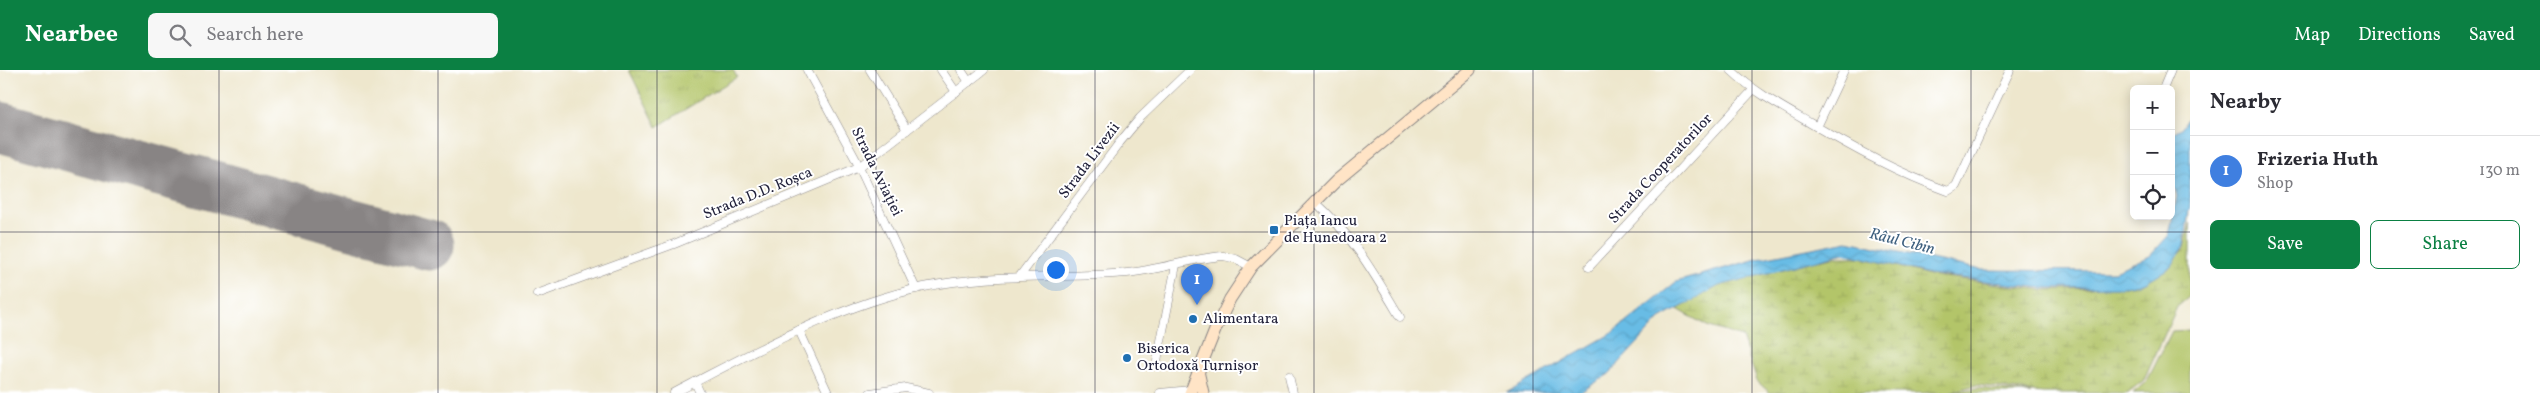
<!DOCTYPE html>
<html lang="en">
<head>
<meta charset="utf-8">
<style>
	body { margin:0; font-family:Vollkorn,serif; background:#f7f7f7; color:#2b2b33 }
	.controls { position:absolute; right:15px; top:15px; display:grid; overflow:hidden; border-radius:8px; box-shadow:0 2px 12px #0003 }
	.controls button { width:45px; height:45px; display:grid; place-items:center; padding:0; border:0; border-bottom:1px solid #e1e1e2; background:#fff; color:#2b2b33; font:25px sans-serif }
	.you { position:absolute; left:1055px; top:199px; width:18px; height:18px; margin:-12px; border:4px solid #fff; border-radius:50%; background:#1a73e8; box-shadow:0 0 0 8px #1a73e833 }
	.badge { display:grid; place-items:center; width:32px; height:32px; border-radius:50%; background:#0b8043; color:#fff; font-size:16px; font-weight:700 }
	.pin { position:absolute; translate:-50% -41px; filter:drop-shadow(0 1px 2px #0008) }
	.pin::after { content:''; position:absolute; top:26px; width:18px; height:15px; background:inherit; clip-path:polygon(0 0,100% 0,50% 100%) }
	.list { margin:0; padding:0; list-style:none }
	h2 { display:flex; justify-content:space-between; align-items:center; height:65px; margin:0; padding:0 20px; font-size:21px }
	h2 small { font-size:16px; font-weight:400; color:#7c7c81 }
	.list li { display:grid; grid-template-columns:32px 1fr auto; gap:15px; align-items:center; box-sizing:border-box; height:70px; padding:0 20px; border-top:1px solid #e1e1e2 }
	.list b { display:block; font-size:19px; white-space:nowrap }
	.list p { margin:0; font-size:16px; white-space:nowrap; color:#7c7c81 }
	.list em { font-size:16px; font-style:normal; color:#7c7c81 }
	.actions { display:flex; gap:10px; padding:15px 20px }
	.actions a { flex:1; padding:11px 0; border:1px solid #0b8043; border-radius:8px; text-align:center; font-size:18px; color:#0b8043 }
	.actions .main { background:#0b8043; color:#fff }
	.icon { flex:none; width:28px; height:28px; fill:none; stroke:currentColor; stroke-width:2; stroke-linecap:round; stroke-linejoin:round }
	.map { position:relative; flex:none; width:2190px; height:323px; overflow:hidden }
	header { display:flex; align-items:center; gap:30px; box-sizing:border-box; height:70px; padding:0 25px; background:#0b8043; color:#fff }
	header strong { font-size:24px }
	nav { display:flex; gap:28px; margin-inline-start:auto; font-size:18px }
	.search { width:350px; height:45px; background:#f7f7f7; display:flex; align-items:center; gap:12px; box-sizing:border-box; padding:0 18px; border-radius:8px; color:#7c7c81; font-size:19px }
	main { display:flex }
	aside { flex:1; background:#fff }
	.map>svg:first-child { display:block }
	.grass { fill:url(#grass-tufts); stroke:#6a7452 }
	.wetland { fill:url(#wetland-marsh); stroke:#6a7452 }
	.pitch { fill:#b3c569; stroke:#6a7452 }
	.water { fill:url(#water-waves); stroke:#456f90 }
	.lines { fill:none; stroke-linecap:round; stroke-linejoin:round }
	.runway { stroke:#888484; stroke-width:51 }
	.street-casing { stroke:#888484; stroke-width:9 }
	.secondary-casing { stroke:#888484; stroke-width:13 }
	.street { stroke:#fff; stroke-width:8 }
	.secondary { stroke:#ffe4c6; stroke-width:11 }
	.grid { fill:none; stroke:#22223b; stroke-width:1; stroke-opacity:0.55 }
	.poi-dot { fill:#1f6fb2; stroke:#fff; stroke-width:2 }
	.labels { text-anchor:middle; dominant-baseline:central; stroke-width:4; stroke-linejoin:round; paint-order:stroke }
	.street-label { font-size:15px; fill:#22223b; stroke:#fff }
	.poi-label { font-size:15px; fill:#22223b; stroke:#fff; text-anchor:start }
	.water-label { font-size:16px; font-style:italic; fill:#3e607f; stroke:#fff }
</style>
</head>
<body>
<header>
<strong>Nearbee</strong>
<div class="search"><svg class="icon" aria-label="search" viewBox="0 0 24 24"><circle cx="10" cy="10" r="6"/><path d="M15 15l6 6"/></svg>Search here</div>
<nav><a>Map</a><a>Directions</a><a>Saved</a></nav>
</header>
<main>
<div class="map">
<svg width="2190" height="323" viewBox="0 0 2190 323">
	<defs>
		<pattern id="grass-tufts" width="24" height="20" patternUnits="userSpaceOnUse" patternTransform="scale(1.25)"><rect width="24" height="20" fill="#b3c569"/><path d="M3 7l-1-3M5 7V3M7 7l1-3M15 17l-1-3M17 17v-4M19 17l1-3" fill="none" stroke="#9aa95c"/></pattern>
		<pattern id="wetland-marsh" width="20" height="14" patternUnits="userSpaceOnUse" patternTransform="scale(1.25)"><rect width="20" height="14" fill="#b3c569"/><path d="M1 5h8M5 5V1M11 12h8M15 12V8" fill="none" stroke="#9aa95c"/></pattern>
		<pattern id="water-waves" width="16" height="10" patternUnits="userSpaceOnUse" patternTransform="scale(1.25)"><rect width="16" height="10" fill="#68bce5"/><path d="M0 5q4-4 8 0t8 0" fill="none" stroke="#5aa1c5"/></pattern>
	</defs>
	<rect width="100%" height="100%" fill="#fff"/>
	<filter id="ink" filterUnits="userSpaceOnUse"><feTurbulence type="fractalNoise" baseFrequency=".02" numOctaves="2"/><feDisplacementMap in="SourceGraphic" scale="10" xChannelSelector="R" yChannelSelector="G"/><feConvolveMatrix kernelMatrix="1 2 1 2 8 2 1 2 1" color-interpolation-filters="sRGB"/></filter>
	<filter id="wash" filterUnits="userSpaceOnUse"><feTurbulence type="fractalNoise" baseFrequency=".0096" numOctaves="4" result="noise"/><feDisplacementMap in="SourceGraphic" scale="20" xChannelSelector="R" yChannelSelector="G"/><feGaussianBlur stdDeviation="1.12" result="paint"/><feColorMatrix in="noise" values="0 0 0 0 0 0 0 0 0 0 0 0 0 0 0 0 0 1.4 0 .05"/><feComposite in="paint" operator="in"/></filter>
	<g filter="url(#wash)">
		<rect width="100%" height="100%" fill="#eee7cd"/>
		<path class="grass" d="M629,0H733L737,7L657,57Z"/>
		<path class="wetland" d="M2190,153V226L2177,237L2144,310L2127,323H2043L1976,315L1946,323H1770L1757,311L1742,267L1707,256L1674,237L1728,206L1833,187H1865L1929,205L2044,220L2091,218L2149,206L2171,193L2184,178Z"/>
		<g class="pitch">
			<path d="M2190,260V323H2133L2147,311L2172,261Z"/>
			<path d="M1977,318L2031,323H1947Z"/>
		</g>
		<path class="water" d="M2190,45V133L2184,175L2172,196L2146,212L2126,217L2043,218L1929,204L1844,183L1719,216L1660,249L1609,304L1579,323H1507L1614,262L1676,212L1757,189L1848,171L1982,200L2114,201L2150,186L2169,165L2177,126L2171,106V64L2181,58Z"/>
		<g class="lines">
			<path class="runway" d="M0,57L429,175"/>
		</g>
	</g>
	<g filter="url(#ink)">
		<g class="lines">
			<defs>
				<g id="street">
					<path d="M807,0L855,88L916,219"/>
					<path d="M870,0L907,60"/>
					<path d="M941,0L956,22"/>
					<path d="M961,0L969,12"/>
					<path d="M1731,0C1754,22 1782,37 1810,53C1855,79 1898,103 1948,121L1956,116L2010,0"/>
					<path d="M2163,19L2171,0"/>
					<path d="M1817,57L1844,0"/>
					<path d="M1314,131C1351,163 1375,205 1400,247"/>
					<path d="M1589,197L1753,20"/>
					<path d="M1020,206L1120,72L1140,48L1190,0"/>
					<path d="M537,224L674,174L859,97L984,0"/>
					<path d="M799,260L828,323"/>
					<path d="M1157,291L1176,195"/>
					<path d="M1289,306L1293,323"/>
					<path d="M695,312L700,323"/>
					<path d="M674,323C754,282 835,236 924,217C991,203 1059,209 1127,203C1160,200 1191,188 1224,186L1236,189L1251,197"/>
					<path d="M870,323L906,318L929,323"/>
					<path d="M1160,323L1191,320"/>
				</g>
				<g id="secondary">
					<path d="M1198,301L1203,323"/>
					<path d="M1190,323L1216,258L1230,229L1251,197L1336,111L1470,0"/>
				</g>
			</defs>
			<use href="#street" class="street-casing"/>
			<use href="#secondary" class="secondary-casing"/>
			<use href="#street" class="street"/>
			<use href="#secondary" class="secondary"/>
		</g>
	</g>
	<path class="grid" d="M219,0V323M438,0V323M657,0V323M876,0V323M1095,0V323M1314,0V323M1533,0V323M1752,0V323M1971,0V323M0,162H2190"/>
	<g class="poi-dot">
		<rect x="1269" y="155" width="10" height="10" rx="2.5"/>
		<circle cx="1193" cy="249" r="5"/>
		<circle cx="1127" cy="288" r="5"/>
	</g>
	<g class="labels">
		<g class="street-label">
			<text transform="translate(1090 91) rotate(-53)">Strada Livezii</text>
			<text transform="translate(1661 99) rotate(-47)">Strada Cooperatorilor</text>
			<text transform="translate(876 102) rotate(64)">Strada Aviației</text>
			<text transform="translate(758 124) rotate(-22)">Strada D.D. Roșca</text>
		</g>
		<g class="poi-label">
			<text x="1284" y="151">Piața Iancu<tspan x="1284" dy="17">de Hunedoara 2</tspan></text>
			<text x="1203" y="249">Alimentara</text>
			<text x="1137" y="279">Biserica<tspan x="1137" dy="17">Ortodoxă Turnișor</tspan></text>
		</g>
		<g class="water-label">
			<text transform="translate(1902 172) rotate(14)">Râul Cibin</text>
		</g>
	</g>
</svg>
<div class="controls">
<button>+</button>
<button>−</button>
<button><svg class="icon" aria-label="locate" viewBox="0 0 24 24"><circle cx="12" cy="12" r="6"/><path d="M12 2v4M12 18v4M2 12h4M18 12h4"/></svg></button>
</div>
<div class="you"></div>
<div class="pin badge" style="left:1197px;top:235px;background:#3f7fe0">1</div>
</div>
<aside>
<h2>Nearby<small></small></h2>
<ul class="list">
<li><span class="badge" style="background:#3f7fe0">1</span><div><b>Frizeria Huth</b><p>Shop</p></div><em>130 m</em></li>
</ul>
<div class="actions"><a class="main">Save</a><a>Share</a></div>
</aside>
</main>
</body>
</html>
